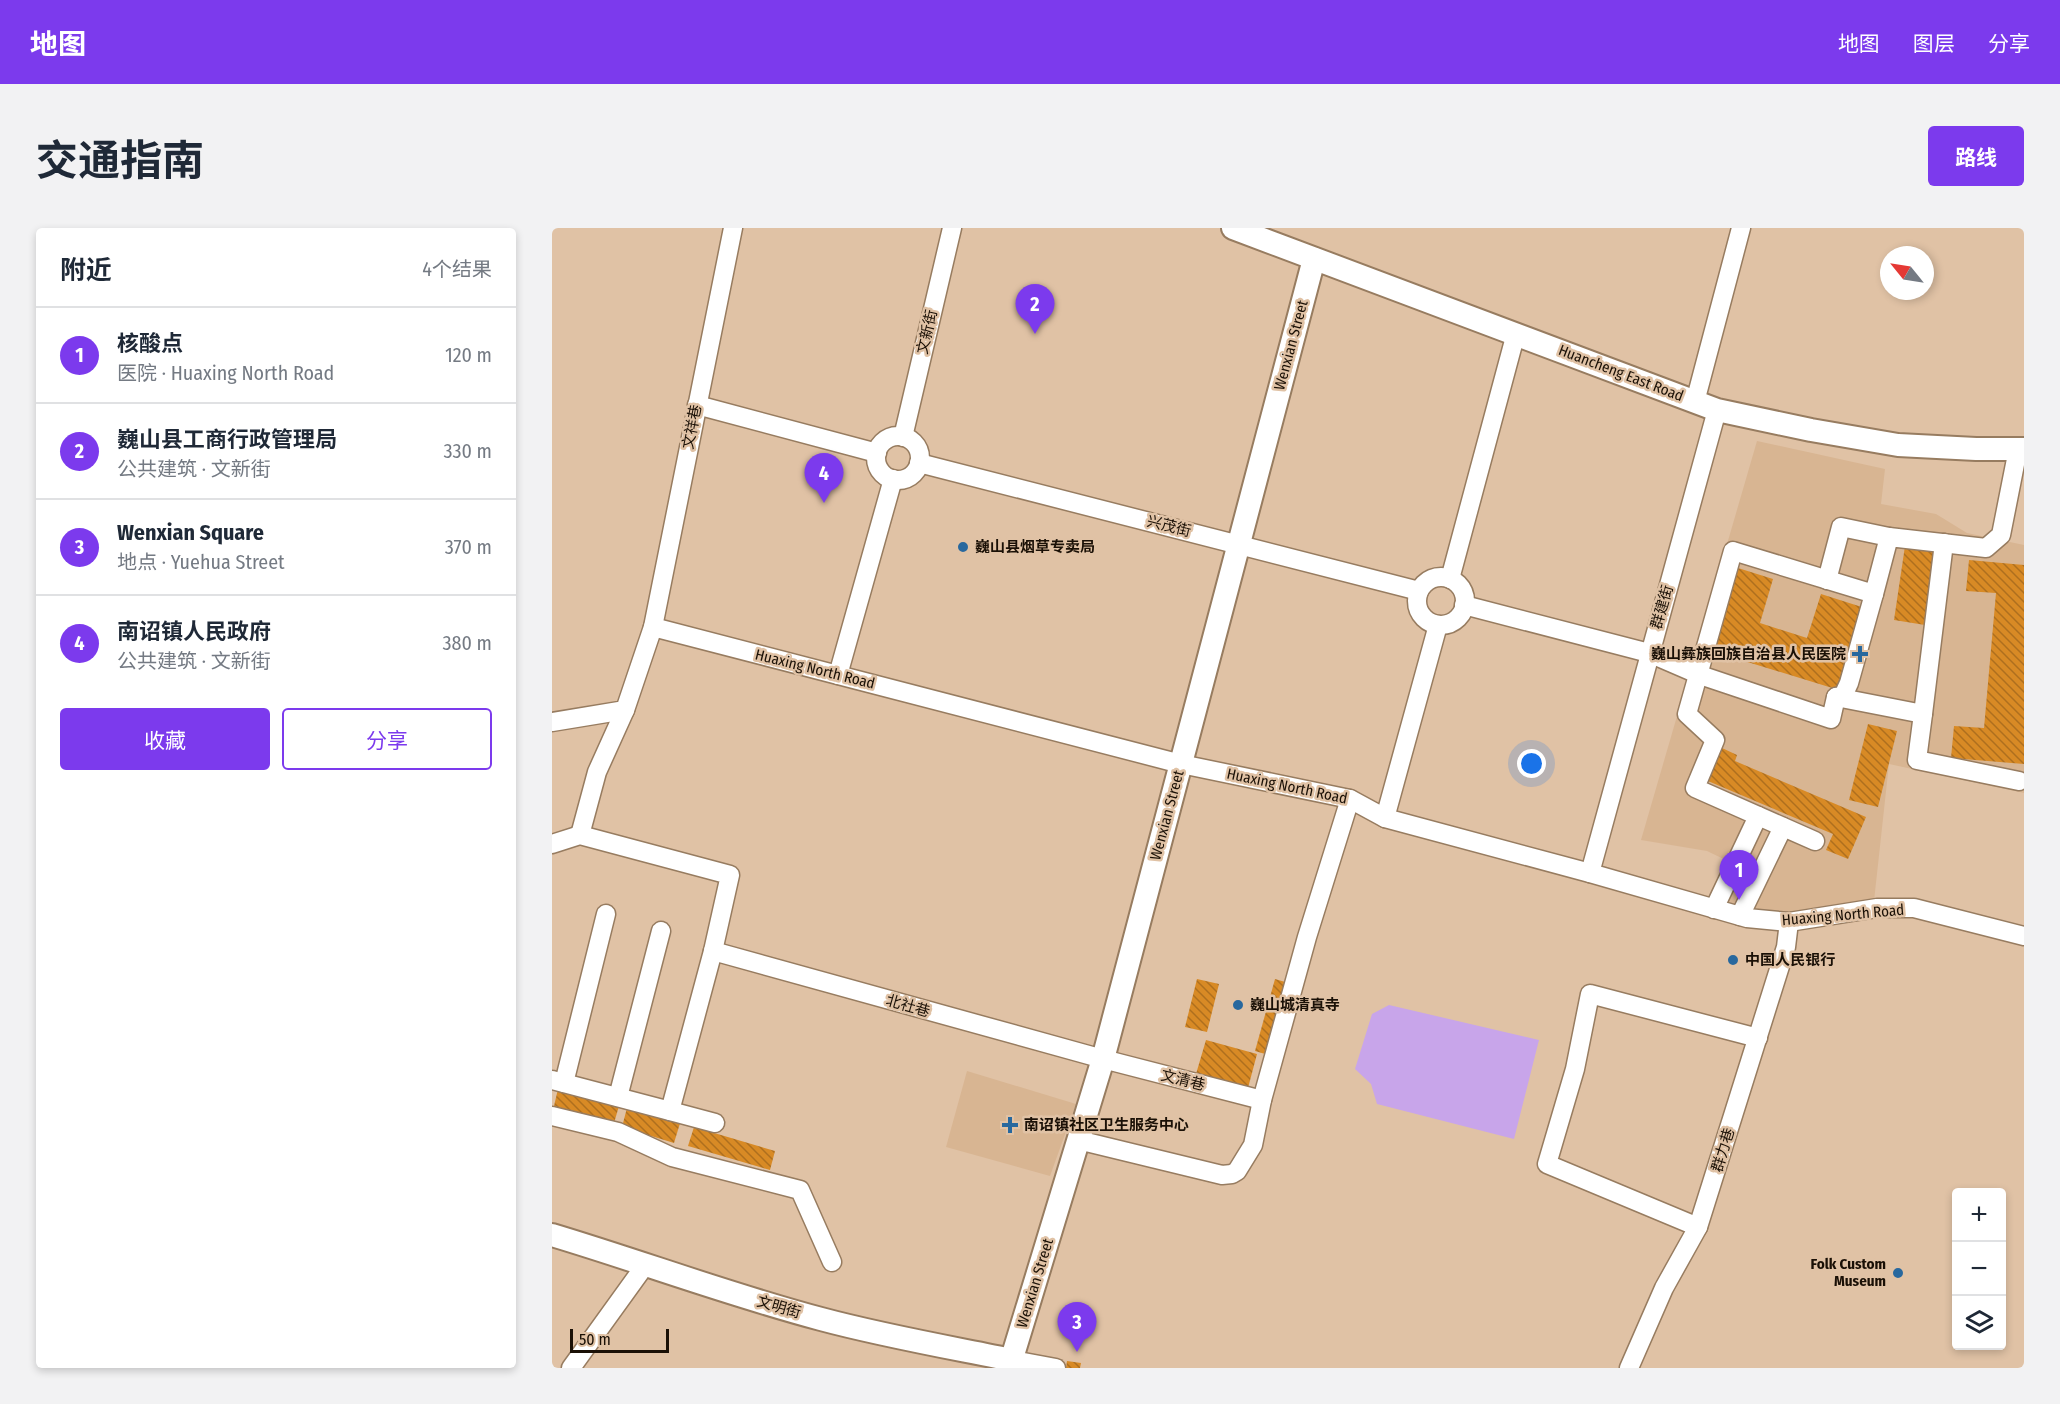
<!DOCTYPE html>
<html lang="zh">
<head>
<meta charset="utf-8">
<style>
	body { margin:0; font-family:"Fira Sans Condensed","Noto Sans SC",sans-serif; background:#f2f2f3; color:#1f2937 }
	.controls { position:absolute; right:18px; bottom:18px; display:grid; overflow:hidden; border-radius:6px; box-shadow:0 3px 9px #0003 }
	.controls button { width:54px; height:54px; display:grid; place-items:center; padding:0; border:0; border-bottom:2px solid #e0e1e3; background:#fff; color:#1f2937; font:30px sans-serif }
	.compass { position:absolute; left:1328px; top:18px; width:54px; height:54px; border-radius:50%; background:#fff; box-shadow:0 3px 9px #0003; rotate:300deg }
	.scale { position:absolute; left:18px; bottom:15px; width:99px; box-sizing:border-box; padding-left:6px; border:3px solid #1a1006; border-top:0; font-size:16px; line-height:21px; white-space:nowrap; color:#1a1006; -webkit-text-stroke:4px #e0c2a5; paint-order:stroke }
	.you { position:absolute; left:980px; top:536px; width:21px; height:21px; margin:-15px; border:4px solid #fff; border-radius:50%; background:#1a73e8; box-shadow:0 0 0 9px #1a73e833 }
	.badge { display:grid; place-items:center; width:39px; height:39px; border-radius:50%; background:#7c3aed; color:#fff; font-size:20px; font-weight:700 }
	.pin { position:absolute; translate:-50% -50px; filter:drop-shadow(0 2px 3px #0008) }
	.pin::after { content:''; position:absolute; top:32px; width:21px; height:18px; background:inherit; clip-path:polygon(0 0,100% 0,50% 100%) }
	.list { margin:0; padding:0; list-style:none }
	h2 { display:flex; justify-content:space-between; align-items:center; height:78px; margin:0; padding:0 24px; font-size:26px }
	h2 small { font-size:20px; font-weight:400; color:#747a83 }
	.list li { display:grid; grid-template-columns:39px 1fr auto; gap:18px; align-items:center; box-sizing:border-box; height:96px; padding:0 24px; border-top:2px solid #e0e1e3 }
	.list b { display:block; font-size:22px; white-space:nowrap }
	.list p { margin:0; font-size:20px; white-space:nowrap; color:#747a83 }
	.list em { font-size:20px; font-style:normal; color:#747a83 }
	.actions { display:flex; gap:12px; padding:18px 24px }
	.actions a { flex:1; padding:14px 0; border:2px solid #7c3aed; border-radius:6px; text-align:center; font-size:21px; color:#7c3aed }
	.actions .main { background:#7c3aed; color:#fff }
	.icon { flex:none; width:33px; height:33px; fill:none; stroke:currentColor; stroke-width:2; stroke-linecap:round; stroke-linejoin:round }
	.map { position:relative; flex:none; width:1472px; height:1140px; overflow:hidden; border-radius:6px }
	header { display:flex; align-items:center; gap:36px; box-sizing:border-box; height:84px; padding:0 30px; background:#7c3aed; color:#fff }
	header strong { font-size:28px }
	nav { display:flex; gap:33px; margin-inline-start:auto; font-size:21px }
	.intro { display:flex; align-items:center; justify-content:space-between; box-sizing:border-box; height:144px; padding:0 36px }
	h1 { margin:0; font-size:42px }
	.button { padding:15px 27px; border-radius:6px; background:#7c3aed; color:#fff; font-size:21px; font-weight:700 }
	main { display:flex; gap:36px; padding:0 36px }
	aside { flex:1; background:#fff; border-radius:6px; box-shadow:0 3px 9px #0003 }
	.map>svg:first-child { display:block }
	.built { fill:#d8b592 }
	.garden { fill:#c8a5ea }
	.building { fill:url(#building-back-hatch) }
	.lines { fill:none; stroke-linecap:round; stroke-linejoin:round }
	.minor-casing { stroke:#977c60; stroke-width:21 }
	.major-casing { stroke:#977c60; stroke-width:26 }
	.minor { stroke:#fff; stroke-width:18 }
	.major { stroke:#fff; stroke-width:22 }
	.poi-dot { fill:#28689e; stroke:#e0c2a5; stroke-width:2 }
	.labels { text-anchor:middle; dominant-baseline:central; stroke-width:5; stroke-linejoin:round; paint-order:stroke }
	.street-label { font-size:15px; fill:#1a1006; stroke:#e0c2a5 }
	.poi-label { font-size:15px; font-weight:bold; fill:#1a1006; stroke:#e0c2a5; text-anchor:start }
</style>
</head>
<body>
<header>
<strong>地图</strong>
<nav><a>地图</a><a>图层</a><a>分享</a></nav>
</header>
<div class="intro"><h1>交通指南</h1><a class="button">路线</a></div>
<main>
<aside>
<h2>附近<small>4个结果</small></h2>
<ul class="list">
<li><span class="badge">1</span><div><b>核酸点</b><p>医院 · Huaxing North Road</p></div><em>120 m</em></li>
<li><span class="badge">2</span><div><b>巍山县工商行政管理局</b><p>公共建筑 · 文新街</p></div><em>330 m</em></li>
<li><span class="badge">3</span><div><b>Wenxian Square</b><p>地点 · Yuehua Street</p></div><em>370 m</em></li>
<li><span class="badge">4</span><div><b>南诏镇人民政府</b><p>公共建筑 · 文新街</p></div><em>380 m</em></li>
</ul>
<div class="actions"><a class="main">收藏</a><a>分享</a></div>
</aside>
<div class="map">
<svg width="1472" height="1140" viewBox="0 0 1472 1140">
	<defs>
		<pattern id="building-back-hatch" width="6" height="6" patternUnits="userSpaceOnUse" patternTransform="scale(1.5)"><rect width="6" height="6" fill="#d88a25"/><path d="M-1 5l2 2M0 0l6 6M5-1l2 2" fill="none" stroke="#ae6f1e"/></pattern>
	</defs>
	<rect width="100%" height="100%" fill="#e0c2a5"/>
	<g class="built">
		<path d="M1205,213L1333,241L1329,276L1384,286L1415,305L1472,317V565L1337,536L1322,673L1245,689L1195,685L1166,673L1180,635L1155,623L1089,612Z"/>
		<path d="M415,843L524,876L498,948L394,919Z"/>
	</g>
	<path class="garden" d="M837,777L987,812L962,911L825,876L819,856L803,841L820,786Z"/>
	<g class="building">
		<path d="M1353,318L1383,323L1373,397L1342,392Z"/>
		<path d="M1417,332L1472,337V536L1399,530L1402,498L1432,500L1444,365L1414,363Z"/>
		<path d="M1186,340L1221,351L1208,395L1255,410L1269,366L1316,381L1290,463L1160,423Z"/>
		<path d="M1316,496L1345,503L1326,579L1297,572Z"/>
		<path d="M1170,520L1185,527L1183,533L1314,589L1296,631L1274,622L1281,606L1156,553Z"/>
		<path d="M645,751L667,756L655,804L633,799Z"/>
		<path d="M723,751L740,756L720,828L703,823Z"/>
		<path d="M654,812L705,826L696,860L644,846Z"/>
		<path d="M6,861L67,878L62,895L2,878Z"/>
		<path d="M76,876L129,892L122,915L70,899Z"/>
		<path d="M142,899L223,923L218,942L136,918Z"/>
		<path d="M515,1133L529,1135L528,1140H514Z"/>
	</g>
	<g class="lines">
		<defs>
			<g id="minor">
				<path d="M1143,174L1189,0"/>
				<path d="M145,177L325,225"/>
				<circle cx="346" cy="230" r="22"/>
				<path d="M351,209L400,0"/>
				<path d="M367,235L867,363"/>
				<circle cx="889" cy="373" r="24"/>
				<path d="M898,351L964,105"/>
				<path d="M1275,352L1289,299L1337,309"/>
				<path d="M912,377L1097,425L1148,447L1279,491L1284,469L1371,486L1392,315"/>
				<path d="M101,399L629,536L798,571L833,590L1038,645L1195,690L1237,694L1325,680H1362L1472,708"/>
				<path d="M286,447L341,251"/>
				<path d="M1284,469L1291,468L1297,455L1322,366"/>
				<path d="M1371,486L1365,532L1467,553"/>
				<path d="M0,494L73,482L101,399L181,0"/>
				<path d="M833,590L886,397"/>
				<path d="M28,607L45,544L73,482"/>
				<path d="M1263,613L1143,560L1163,512L1135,486L1181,323L1322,366L1337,309L1434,320L1449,307L1466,221"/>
				<path d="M0,616L28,607L178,647L161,723L118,883L0,852"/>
				<path d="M1038,645L1165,182"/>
				<path d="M1162,681L1206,588"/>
				<path d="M1188,688L1231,599"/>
				<path d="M161,723L551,831L710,872"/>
				<path d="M12,855L54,686"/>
				<path d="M66,869L109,703"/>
				<path d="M118,883L163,895"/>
				<path d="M0,888L66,904L120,929L248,962L280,1034"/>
				<path d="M526,912L670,947L680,946L685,943L701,917L710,872L755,709L798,571"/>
				<path d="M1146,999L995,936L1023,841L1038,766L1206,810"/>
				<path d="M460,1132L504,1140"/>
				<path d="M19,1140L94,1036"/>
				<path d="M1077,1140L1112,1060L1146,999L1234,719L1237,694"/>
			</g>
			<g id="major">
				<path d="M681,0L1165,182L1259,202L1346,217L1424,221H1472"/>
				<path d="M0,1007C90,1034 178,1067 269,1091C332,1108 396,1119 460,1132"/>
				<path d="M457,1140L551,831L762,31"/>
			</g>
		</defs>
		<use href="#minor" class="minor-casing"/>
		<use href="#major" class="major-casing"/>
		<use href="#minor" class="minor"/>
		<use href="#major" class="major"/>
	</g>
	<g class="poi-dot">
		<circle cx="411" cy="319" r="6"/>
		<path d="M1305 417h6v6h6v6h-6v6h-6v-6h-6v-6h6z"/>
		<circle cx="1181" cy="732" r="6"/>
		<circle cx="686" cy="777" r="6"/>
		<path d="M455 888h6v6h6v6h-6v6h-6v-6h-6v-6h6z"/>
		<circle cx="1346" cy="1045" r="6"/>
	</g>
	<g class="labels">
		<g class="street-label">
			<text transform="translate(375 104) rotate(-77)">文新街</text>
			<text transform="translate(739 117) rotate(-75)">Wenxian Street</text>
			<text transform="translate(1069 145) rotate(21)">Huancheng East Road</text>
			<text transform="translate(140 199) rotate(-79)">文祥巷</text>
			<text transform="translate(617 298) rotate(14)">兴茂街</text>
			<text transform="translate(1110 379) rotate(-74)">群建街</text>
			<text transform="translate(263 441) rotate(14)">Huaxing North Road</text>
			<text transform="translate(735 558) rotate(12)">Huaxing North Road</text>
			<text transform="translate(615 587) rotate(-75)">Wenxian Street</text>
			<text transform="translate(1291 687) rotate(-5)">Huaxing North Road</text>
			<text transform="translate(356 778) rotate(16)">北社巷</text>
			<text transform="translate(631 852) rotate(14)">文清巷</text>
			<text transform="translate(1171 922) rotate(-73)">群力巷</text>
			<text transform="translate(483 1055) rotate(-73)">Wenxian Street</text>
			<text transform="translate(227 1079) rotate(16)">文明街</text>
		</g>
		<g class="poi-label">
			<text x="423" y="319">巍山县烟草专卖局</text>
			<text x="1294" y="426" text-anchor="end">巍山彝族回族自治县人民医院</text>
			<text x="1193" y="732">中国人民银行</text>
			<text x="698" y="777">巍山城清真寺</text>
			<text x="472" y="897">南诏镇社区卫生服务中心</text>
			<text x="1334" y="1036" text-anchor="end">Folk Custom<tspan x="1334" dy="17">Museum</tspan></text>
		</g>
	</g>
</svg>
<div class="controls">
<button>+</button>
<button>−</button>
<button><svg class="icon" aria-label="layers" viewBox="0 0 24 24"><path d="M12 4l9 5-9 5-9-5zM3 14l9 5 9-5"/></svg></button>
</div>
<svg class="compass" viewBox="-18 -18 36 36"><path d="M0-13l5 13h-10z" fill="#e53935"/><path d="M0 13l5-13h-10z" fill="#747a83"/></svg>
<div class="scale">50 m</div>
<div class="you"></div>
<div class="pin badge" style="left:1187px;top:672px">1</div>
<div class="pin badge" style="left:483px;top:106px">2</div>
<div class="pin badge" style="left:525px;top:1124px">3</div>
<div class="pin badge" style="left:272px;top:275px">4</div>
</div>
</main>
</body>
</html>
